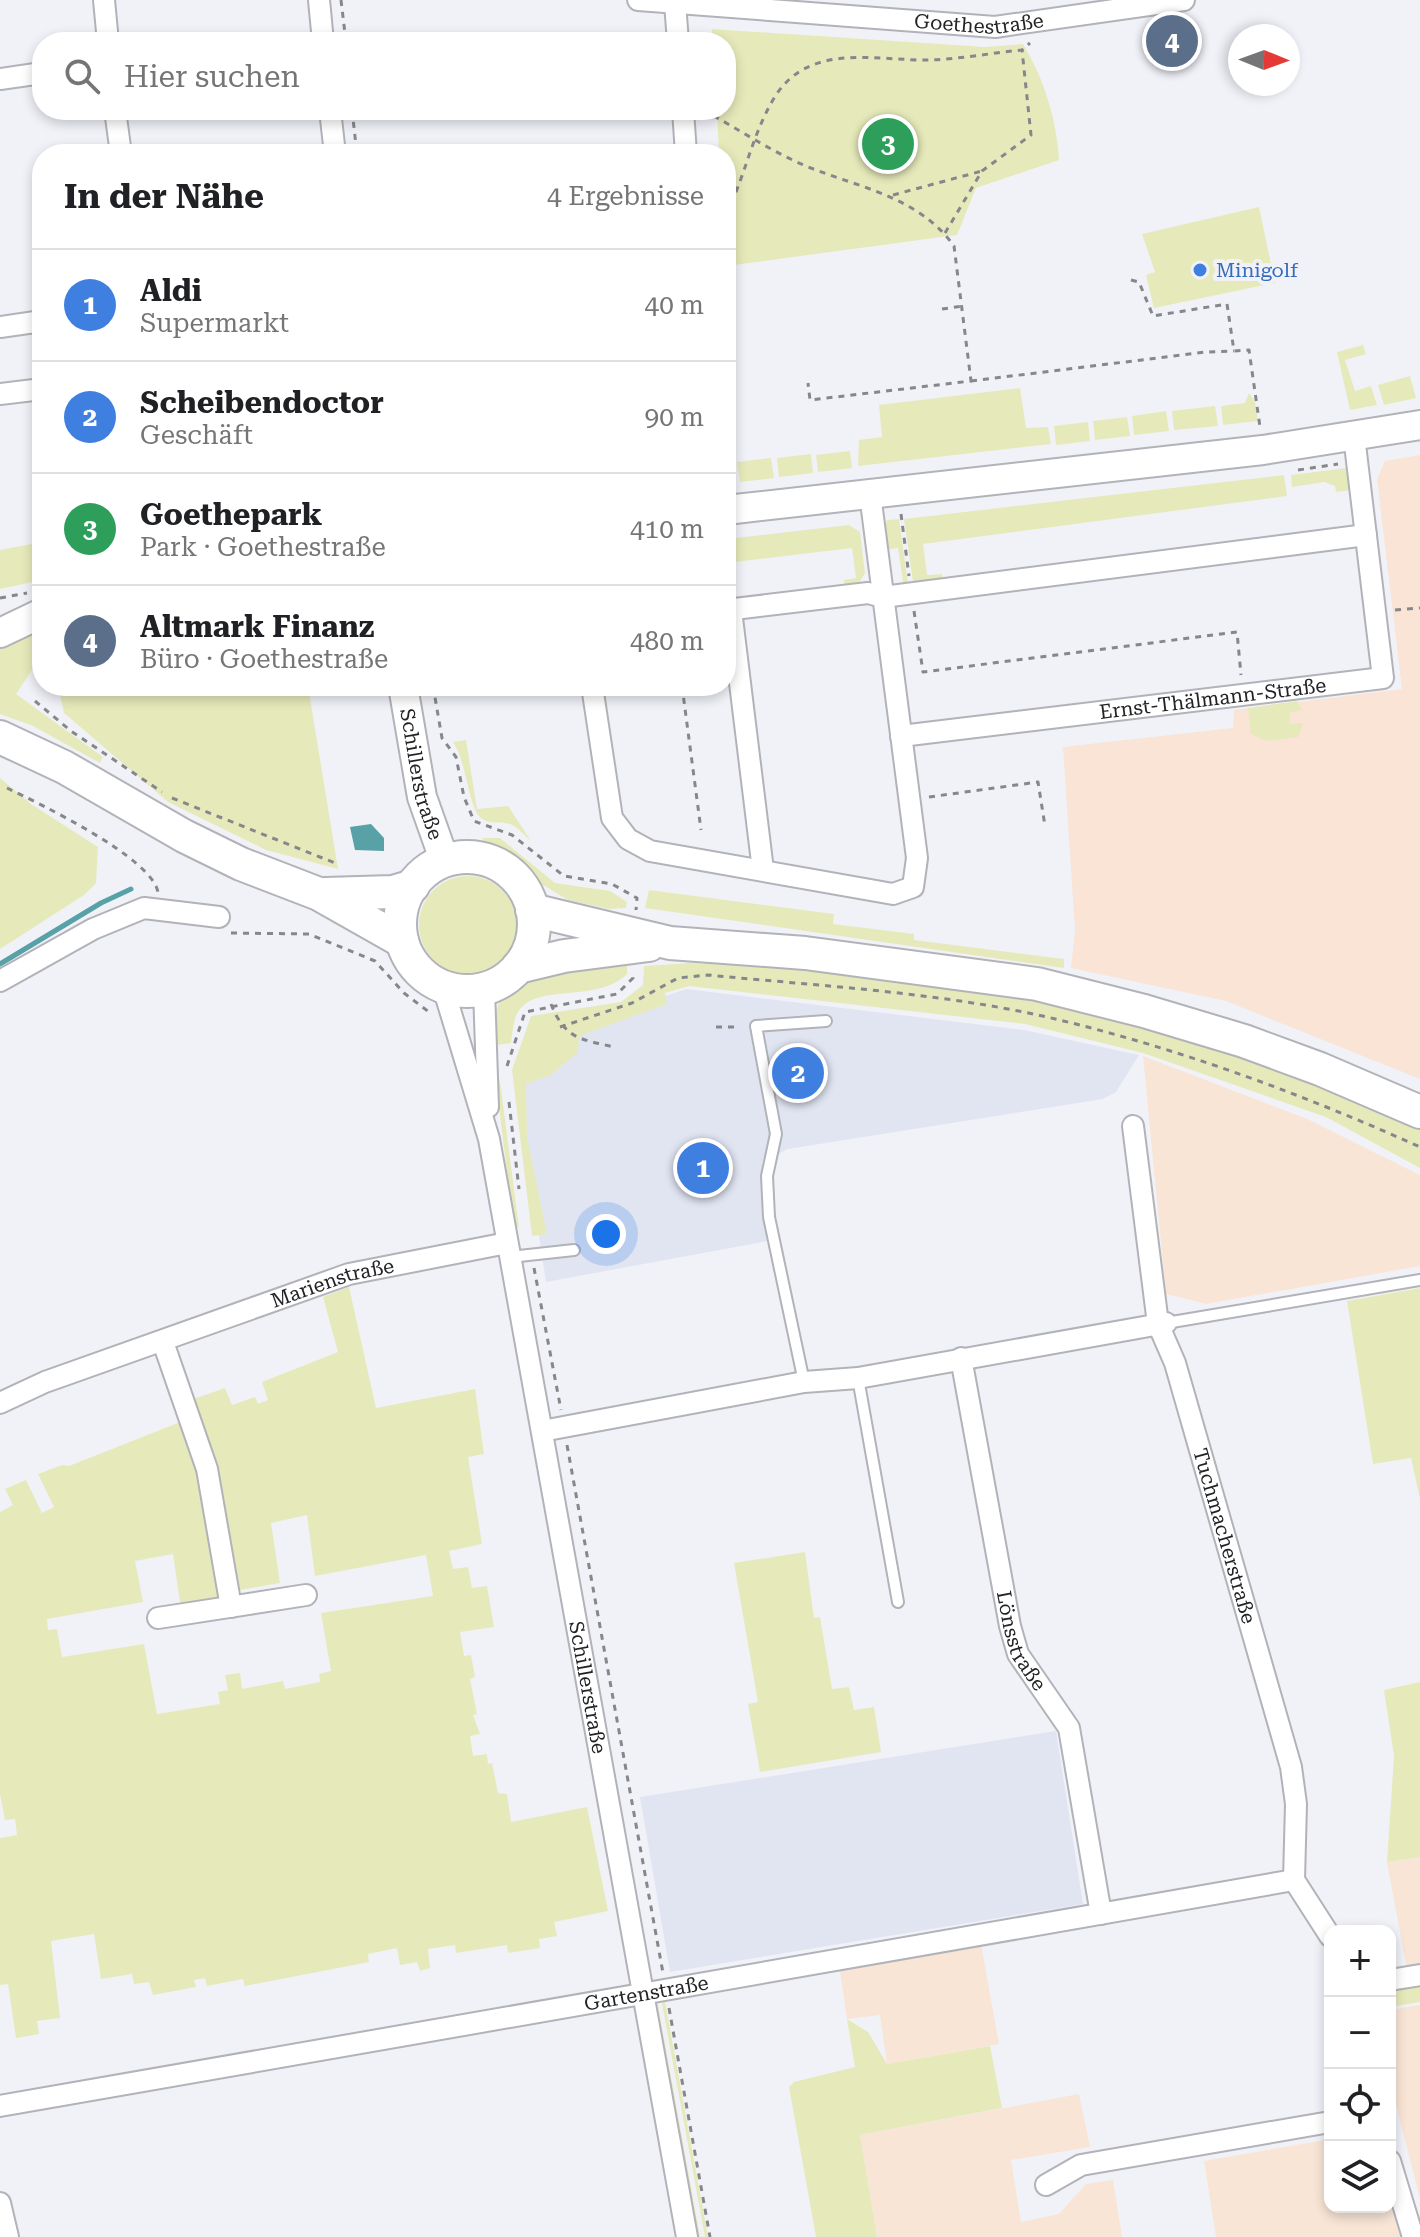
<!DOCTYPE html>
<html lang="de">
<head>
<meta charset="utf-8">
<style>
	body { margin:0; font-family:"Roboto Serif",serif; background:#f2f2f2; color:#202124 }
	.controls { position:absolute; right:24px; bottom:24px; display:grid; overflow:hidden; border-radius:16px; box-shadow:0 4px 12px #0003 }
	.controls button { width:72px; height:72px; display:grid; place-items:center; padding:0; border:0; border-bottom:2px solid #e0e0e0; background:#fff; color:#202124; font:40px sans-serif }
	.compass { position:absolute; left:1228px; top:24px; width:72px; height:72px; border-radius:50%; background:#fff; box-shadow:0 4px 12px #0003; rotate:91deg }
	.you { position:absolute; left:606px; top:1234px; width:28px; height:28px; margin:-20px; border:6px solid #fff; border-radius:50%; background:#1a73e8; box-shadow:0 0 0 12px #1a73e833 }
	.badge { display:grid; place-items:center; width:52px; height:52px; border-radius:50%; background:#d34925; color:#fff; font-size:26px; font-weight:700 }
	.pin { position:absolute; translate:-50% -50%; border:4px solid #fff; box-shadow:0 2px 8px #0006 }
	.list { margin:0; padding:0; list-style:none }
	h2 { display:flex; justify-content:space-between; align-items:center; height:104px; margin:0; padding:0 32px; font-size:34px }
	h2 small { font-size:26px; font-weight:400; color:#757577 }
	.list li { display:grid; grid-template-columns:52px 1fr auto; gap:24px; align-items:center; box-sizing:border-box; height:112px; padding:0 32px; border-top:2px solid #e0e0e0 }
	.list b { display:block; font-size:30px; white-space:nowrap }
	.list p { margin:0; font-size:26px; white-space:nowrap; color:#757577 }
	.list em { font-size:26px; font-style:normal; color:#757577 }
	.icon { flex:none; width:44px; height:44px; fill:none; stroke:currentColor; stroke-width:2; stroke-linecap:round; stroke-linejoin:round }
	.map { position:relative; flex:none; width:1420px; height:2237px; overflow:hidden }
	.search { position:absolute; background:#fff; box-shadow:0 4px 12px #0003; left:32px; top:32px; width:704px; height:88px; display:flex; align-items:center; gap:20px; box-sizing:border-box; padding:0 28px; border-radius:32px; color:#757577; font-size:30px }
	.panel { position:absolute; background:#fff; box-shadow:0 4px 12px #0003; left:32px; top:144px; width:704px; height:552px; border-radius:32px }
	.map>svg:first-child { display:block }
	.built { fill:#e1e5f2 }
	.industrial { fill:#f8e5d5 }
	.education { fill:#f9e4d6 }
	.green { fill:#e6eaba }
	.water { fill:#57a1a7 }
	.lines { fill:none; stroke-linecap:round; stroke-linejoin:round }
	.stream { stroke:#57a1a7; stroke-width:5 }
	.service-casing { stroke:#b2b3b9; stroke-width:14 }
	.minor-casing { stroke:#b2b3b9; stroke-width:24 }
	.secondary-casing { stroke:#b2b3b9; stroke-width:32 }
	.primary-casing { stroke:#b2b3b9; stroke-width:36 }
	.path { stroke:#86878b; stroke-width:3; stroke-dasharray:6 6; stroke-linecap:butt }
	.service { stroke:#fff; stroke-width:10 }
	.minor { stroke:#fff; stroke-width:20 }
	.secondary { stroke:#fff; stroke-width:28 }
	.primary { stroke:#fff; stroke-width:32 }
	.shop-dot { fill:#3f7fe0; stroke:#f1f2f8; stroke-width:3 }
	.labels { text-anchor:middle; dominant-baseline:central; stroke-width:8; stroke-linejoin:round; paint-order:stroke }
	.street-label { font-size:20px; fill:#222325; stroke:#f1f2f8 }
	.shop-label { font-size:20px; fill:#366cbe; stroke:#f1f2f8; text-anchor:start }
</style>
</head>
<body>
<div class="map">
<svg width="1420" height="2237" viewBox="0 0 1420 2237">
	<rect width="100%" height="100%" fill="#f1f2f8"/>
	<g class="built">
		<path d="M686,989L1024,1030L1139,1055L1116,1092L1103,1099L788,1149L762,1162L768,1241L546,1282L515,1075L580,1025Z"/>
		<path d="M1056,1731L1083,1904L670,1972L640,1797Z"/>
	</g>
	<g class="industrial">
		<path d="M1143,1056L1307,1119L1420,1175V1266L1206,1304L1166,1294Z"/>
		<path d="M1420,1857V1967L1407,1970L1387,1862Z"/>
		<path d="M981,1944L999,2044L887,2064L880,2015L847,2019L840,1970Z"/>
		<path d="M1420,2005V2199L1390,2081V2010Z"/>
		<path d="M1079,2094L1090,2147L1011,2160L1021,2222L1059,2214L1086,2184L1113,2180L1122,2237H877L860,2135Z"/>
		<path d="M1330,2139V2207H1390V2197L1402,2237H1216L1204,2161Z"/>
	</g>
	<path class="education" d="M1420,455V1079L1226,1001L1071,968L1075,930L1063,747L1233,728L1234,710L1402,689L1377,479L1385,461Z"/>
	<g class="green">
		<path d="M712,29L985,47L1023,44C1044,79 1057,120 1059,160L976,188L957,235L726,266V154H719L717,110H726V42H713Z"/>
		<path d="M1259,207L1275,283L1154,308L1146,275L1155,272L1142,234Z"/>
		<path d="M1363,345L1366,354L1345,360L1355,391L1371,386L1377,405L1350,410L1337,352Z"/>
		<path d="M1410,376L1416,398L1384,405L1378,385Z"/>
		<path d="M1020,388L1026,428L1048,427L1051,444L858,466L859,440L882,437L879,405Z"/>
		<path d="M1249,393L1255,402L1258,421L1223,425L1221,406L1245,403Z"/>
		<path d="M1215,406L1218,426L1174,430L1172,411Z"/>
		<path d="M1166,411L1169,431L1134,435L1132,416Z"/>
		<path d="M1127,417L1130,436L1095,440L1093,421Z"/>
		<path d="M1088,422L1090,441L1056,445L1054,426Z"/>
		<path d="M850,451L852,468L818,472L816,455Z"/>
		<path d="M811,454L813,473L779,477L777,458Z"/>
		<path d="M771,458L774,478L740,482L737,462Z"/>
		<path d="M1346,468L1350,469L1352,490L1336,492L1335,486L1324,482L1292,487L1291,475Z"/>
		<path d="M1284,475L1287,496L923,544L927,575L942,574L943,578L918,585L913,582L904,519Z"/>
		<path d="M899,519L908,584L892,586L903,582L898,548L886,550L884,530L887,520Z"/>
		<path d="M849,525L860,532L865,573L859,583L845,587L844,580L856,578L852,548L726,563V539Z"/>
		<path d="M42,542V580L0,589V550Z"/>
		<path d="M42,625V655L16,694L103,757L100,763L33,726L0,714V641Z"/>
		<path d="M58,686H308L338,869L266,850L168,802L64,713Z"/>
		<path d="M1297,701L1302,710L1289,713L1290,724L1303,723L1298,737L1267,741L1251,734L1248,708Z"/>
		<path d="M466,740L477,809L508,806L531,841C525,836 518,828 512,825C502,820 491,826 481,818C468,807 467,762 453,742Z"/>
		<path d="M0,778L31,804L98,847L96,883L84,895L0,949Z"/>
		<path d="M482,838H500L555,883L610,891L627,902L626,908L609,909L568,900L538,882L526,866L485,844Z"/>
		<circle cx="468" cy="925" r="49"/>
		<path d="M649,890L834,914L833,924L914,934V940L1064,959V968L645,908Z"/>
		<path d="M691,963C830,969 967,981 1102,1012C1205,1036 1303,1077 1400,1118L1420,1128V1168L1326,1117L1143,1053L1025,1024L689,986L665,993L667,1004L579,1036L578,1052L551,1075L526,1084L527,1138L547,1234L532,1236L512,1070L531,1016L621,1002L643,985L644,966Z"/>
		<path d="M627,964V974C599,1002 542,985 522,1007C513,1015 513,1031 511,1043L495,1045L494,1017L500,1000L532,973Z"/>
		<path d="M500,1081L519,1228L513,1222L496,1082Z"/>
		<path d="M349,1287L376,1408L475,1389L484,1454L468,1457L482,1544L449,1551L453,1569L468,1567L472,1588L487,1586L494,1627L460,1632L464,1656L471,1655L475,1677L470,1679L477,1714L473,1715L480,1734L470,1736L473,1756L487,1754L488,1764L492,1763L498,1793L507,1794L511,1822L587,1807L608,1911L554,1922L557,1936L539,1939L540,1948L508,1953L507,1945L456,1953L455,1945L428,1949L430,1968L420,1971L417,1962L400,1965L397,1948L368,1954L369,1962L245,1986L243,1979L207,1986L205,1978L194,1980L196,1987L153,1995L149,1982L134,1984L132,1974L101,1979L94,1934L51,1941L60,2018L37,2021L39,2034L16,2038L8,1984L0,1985V1838L17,1835L15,1819L5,1820L0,1794V1512L13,1505L5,1489L26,1480L42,1513L54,1507L38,1474L62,1465L69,1466L188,1419L228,1599L181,1609L173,1554L135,1561L143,1602L47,1619L48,1630L57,1629L62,1657L144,1644L157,1714L220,1704L218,1692L228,1690L225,1675L240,1673L242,1689L283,1681L285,1689L320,1682L319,1674L331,1671L321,1613L433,1596L426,1555L315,1576L307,1515L271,1523L280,1583L228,1592L185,1402L225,1388L232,1405L255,1397L258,1404L268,1400L262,1382L338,1352L323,1297Z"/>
		<path d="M1420,1288V1499L1411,1458L1373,1464L1347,1301Z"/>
		<path d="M805,1552L814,1618L820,1617L832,1689L849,1687L854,1710L874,1707L881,1752L760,1772L748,1704L758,1702L734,1563Z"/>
		<path d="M1420,1682V1857L1387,1862L1394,1756L1384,1690Z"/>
		<path d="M1420,1984V2002L1390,2007V1988Z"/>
		<path d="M664,1996L708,2237H705L661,1998Z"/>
		<path d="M657,2000L700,2237H696L655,2006Z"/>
		<path d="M847,2019L868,2032L887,2064L990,2046L1002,2108L860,2135L877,2237H816L789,2087L794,2082L855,2067Z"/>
	</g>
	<path class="water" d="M371,824L384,838V851L355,850L350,827Z"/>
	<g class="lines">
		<path class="stream" d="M0,964L101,903L131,889"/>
		<defs>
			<g id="service">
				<path d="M510,1257L574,1250"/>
				<path d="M1166,1323L1420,1280"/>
				<path d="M858,1378L898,1602"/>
				<path d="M804,1382L769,1217L767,1176L776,1134L756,1026L826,1021"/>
			</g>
			<g id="minor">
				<path d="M104,0L108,42"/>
				<path d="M319,0L323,42"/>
				<path id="s1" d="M638,0L995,27L1184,0"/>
				<path d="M675,3L678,42"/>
				<path d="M0,79L42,73"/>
				<path d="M115,110L121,154"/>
				<path d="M330,110L335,154"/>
				<path d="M683,110L686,154"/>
				<path d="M0,327L42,321"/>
				<path d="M0,394L42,389"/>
				<path d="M726,610L868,593L883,597L1366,535"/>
				<path d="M731,610L763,870"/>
				<path d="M592,686L612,818L628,839L650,851L893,894L913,887L917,858L870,494"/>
				<path id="s2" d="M901,736L1383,678L1354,436"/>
				<path d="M0,981L93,929L144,908L219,917"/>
				<path id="s3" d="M443,987L489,1139L687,2237"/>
				<path d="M484,989L488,1107"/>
				<path id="s4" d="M1133,1126L1158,1324L1175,1363L1291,1767L1296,1804L1294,1880L1330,1936"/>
				<path d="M163,1342L207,1469L231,1607"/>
				<path id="s5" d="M961,1358L1010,1626L1018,1654L1069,1728L1101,1914"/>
				<path id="s6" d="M0,1403L45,1382L349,1274L507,1243"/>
				<path d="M542,1431L804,1382L858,1378L1166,1323"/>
				<path d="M158,1618L306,1595"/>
				<path d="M1390,1980L1420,1975"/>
				<path id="s7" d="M0,2106L1294,1880"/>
				<path d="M1390,2161L1413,2237"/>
				<path d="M1046,2185L1081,2165L1330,2122"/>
				<path d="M0,2203L8,2237"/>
			</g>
			<g id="secondary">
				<path d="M726,510L1263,450L1420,425"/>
				<path d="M0,633L42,613"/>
				<path id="s8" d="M403,686L422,797L445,862"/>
			</g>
			<g id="primary">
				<path d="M0,737L64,767L184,836L241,864L319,894L402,941"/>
				<circle cx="467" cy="924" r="67"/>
				<path d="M325,894L393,892L413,886"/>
				<path d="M532,910L670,943L805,953L1037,984L1144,1011L1244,1041L1320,1069L1420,1112"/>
				<path d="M518,967L564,956L649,945"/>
			</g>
		</defs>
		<use href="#service" class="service-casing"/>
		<use href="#minor" class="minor-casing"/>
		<use href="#secondary" class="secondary-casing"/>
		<use href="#primary" class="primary-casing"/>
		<g class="path">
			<path d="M341,0L346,42"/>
			<path d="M352,110L357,154"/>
			<path d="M703,110C737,128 770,151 806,166C859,188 918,196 954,246L971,381L810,400L808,383"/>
			<path d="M893,195L982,171"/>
			<path d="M726,214C746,175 752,133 776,95C811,42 876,61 930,60C960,59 991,53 1022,50L1030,43"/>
			<path d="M945,233L982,171L1031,135L1022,50"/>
			<path d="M1131,280L1139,282L1153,316L1227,304L1234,351L1249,350L1260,427"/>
			<path d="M942,309L963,306"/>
			<path d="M971,381L1206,352L1234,351"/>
			<path d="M1298,470L1338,464"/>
			<path d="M901,514L909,576"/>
			<path d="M0,598L27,593"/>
			<path d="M1395,610L1420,608"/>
			<path d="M914,611L923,672L1237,632L1241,675"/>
			<path d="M433,686L442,738L456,757L464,797L474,821L512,835L564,876L612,884L637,898L636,910"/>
			<path d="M682,686L701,830"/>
			<path d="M35,701L71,731L162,792"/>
			<path d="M7,788C40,804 151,857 158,892"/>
			<path d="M929,797L1038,782L1045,826"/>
			<path d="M172,798L335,863"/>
			<path d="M231,933L309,934L375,961L404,993L429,1012"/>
			<path d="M551,1004C565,1039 580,1039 614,1047"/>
			<path d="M560,1027L632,1003L678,978L708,975C820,986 936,992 1047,1017C1175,1047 1300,1093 1420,1147"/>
			<path d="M716,1027H740"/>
			<path d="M507,1066L525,1012L617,994L633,978V972"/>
			<path d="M509,1102L519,1189"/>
			<path d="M534,1268L561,1410"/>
			<path d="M567,1445L663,1973"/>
			<path d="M669,2008L710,2237"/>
		</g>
		<use href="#service" class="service"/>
		<use href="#minor" class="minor"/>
		<use href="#secondary" class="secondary"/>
		<use href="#primary" class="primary"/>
	</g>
	<circle class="shop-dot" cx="1200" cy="270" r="8"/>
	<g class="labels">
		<g class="street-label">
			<text stroke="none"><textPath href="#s1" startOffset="342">Goethestraße</textPath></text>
			<text stroke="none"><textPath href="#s2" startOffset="314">Ernst-Thälmann-Straße</textPath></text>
			<text stroke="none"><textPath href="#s8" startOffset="90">Schillerstraße</textPath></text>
			<text stroke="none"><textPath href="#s6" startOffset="354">Marienstraße</textPath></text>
			<text stroke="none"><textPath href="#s4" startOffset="422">Tuchmacherstraße</textPath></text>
			<text stroke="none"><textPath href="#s5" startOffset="290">Lönsstraße</textPath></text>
			<text stroke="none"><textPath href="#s3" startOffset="716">Schillerstraße</textPath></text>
			<text stroke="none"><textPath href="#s7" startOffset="656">Gartenstraße</textPath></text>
		</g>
		<g class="shop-label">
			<text x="1216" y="270">Minigolf</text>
		</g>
	</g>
</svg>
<div class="controls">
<button>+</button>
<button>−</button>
<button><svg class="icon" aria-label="locate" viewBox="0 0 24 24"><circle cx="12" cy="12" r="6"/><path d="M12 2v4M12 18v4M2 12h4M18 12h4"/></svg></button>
<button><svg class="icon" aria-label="layers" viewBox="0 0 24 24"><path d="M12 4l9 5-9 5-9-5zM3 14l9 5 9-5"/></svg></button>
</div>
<svg class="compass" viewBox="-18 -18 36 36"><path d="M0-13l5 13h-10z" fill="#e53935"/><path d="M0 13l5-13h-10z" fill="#757577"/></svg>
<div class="you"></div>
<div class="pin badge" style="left:703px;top:1168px;background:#3f7fe0">1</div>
<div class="pin badge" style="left:798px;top:1073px;background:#3f7fe0">2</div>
<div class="pin badge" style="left:888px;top:144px;background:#2e9e5b">3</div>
<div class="pin badge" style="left:1172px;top:41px;background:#5c6f8a">4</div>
<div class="search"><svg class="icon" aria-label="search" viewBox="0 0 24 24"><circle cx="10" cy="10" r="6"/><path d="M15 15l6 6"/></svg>Hier suchen</div>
<section class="panel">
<h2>In der Nähe<small>4 Ergebnisse</small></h2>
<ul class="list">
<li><span class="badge" style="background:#3f7fe0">1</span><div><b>Aldi</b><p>Supermarkt</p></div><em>40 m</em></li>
<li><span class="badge" style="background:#3f7fe0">2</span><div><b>Scheibendoctor</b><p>Geschäft</p></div><em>90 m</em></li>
<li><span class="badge" style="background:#2e9e5b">3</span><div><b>Goethepark</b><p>Park · Goethestraße</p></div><em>410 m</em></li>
<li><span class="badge" style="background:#5c6f8a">4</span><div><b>Altmark Finanz</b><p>Büro · Goethestraße</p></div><em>480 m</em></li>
</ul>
</section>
</div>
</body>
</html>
